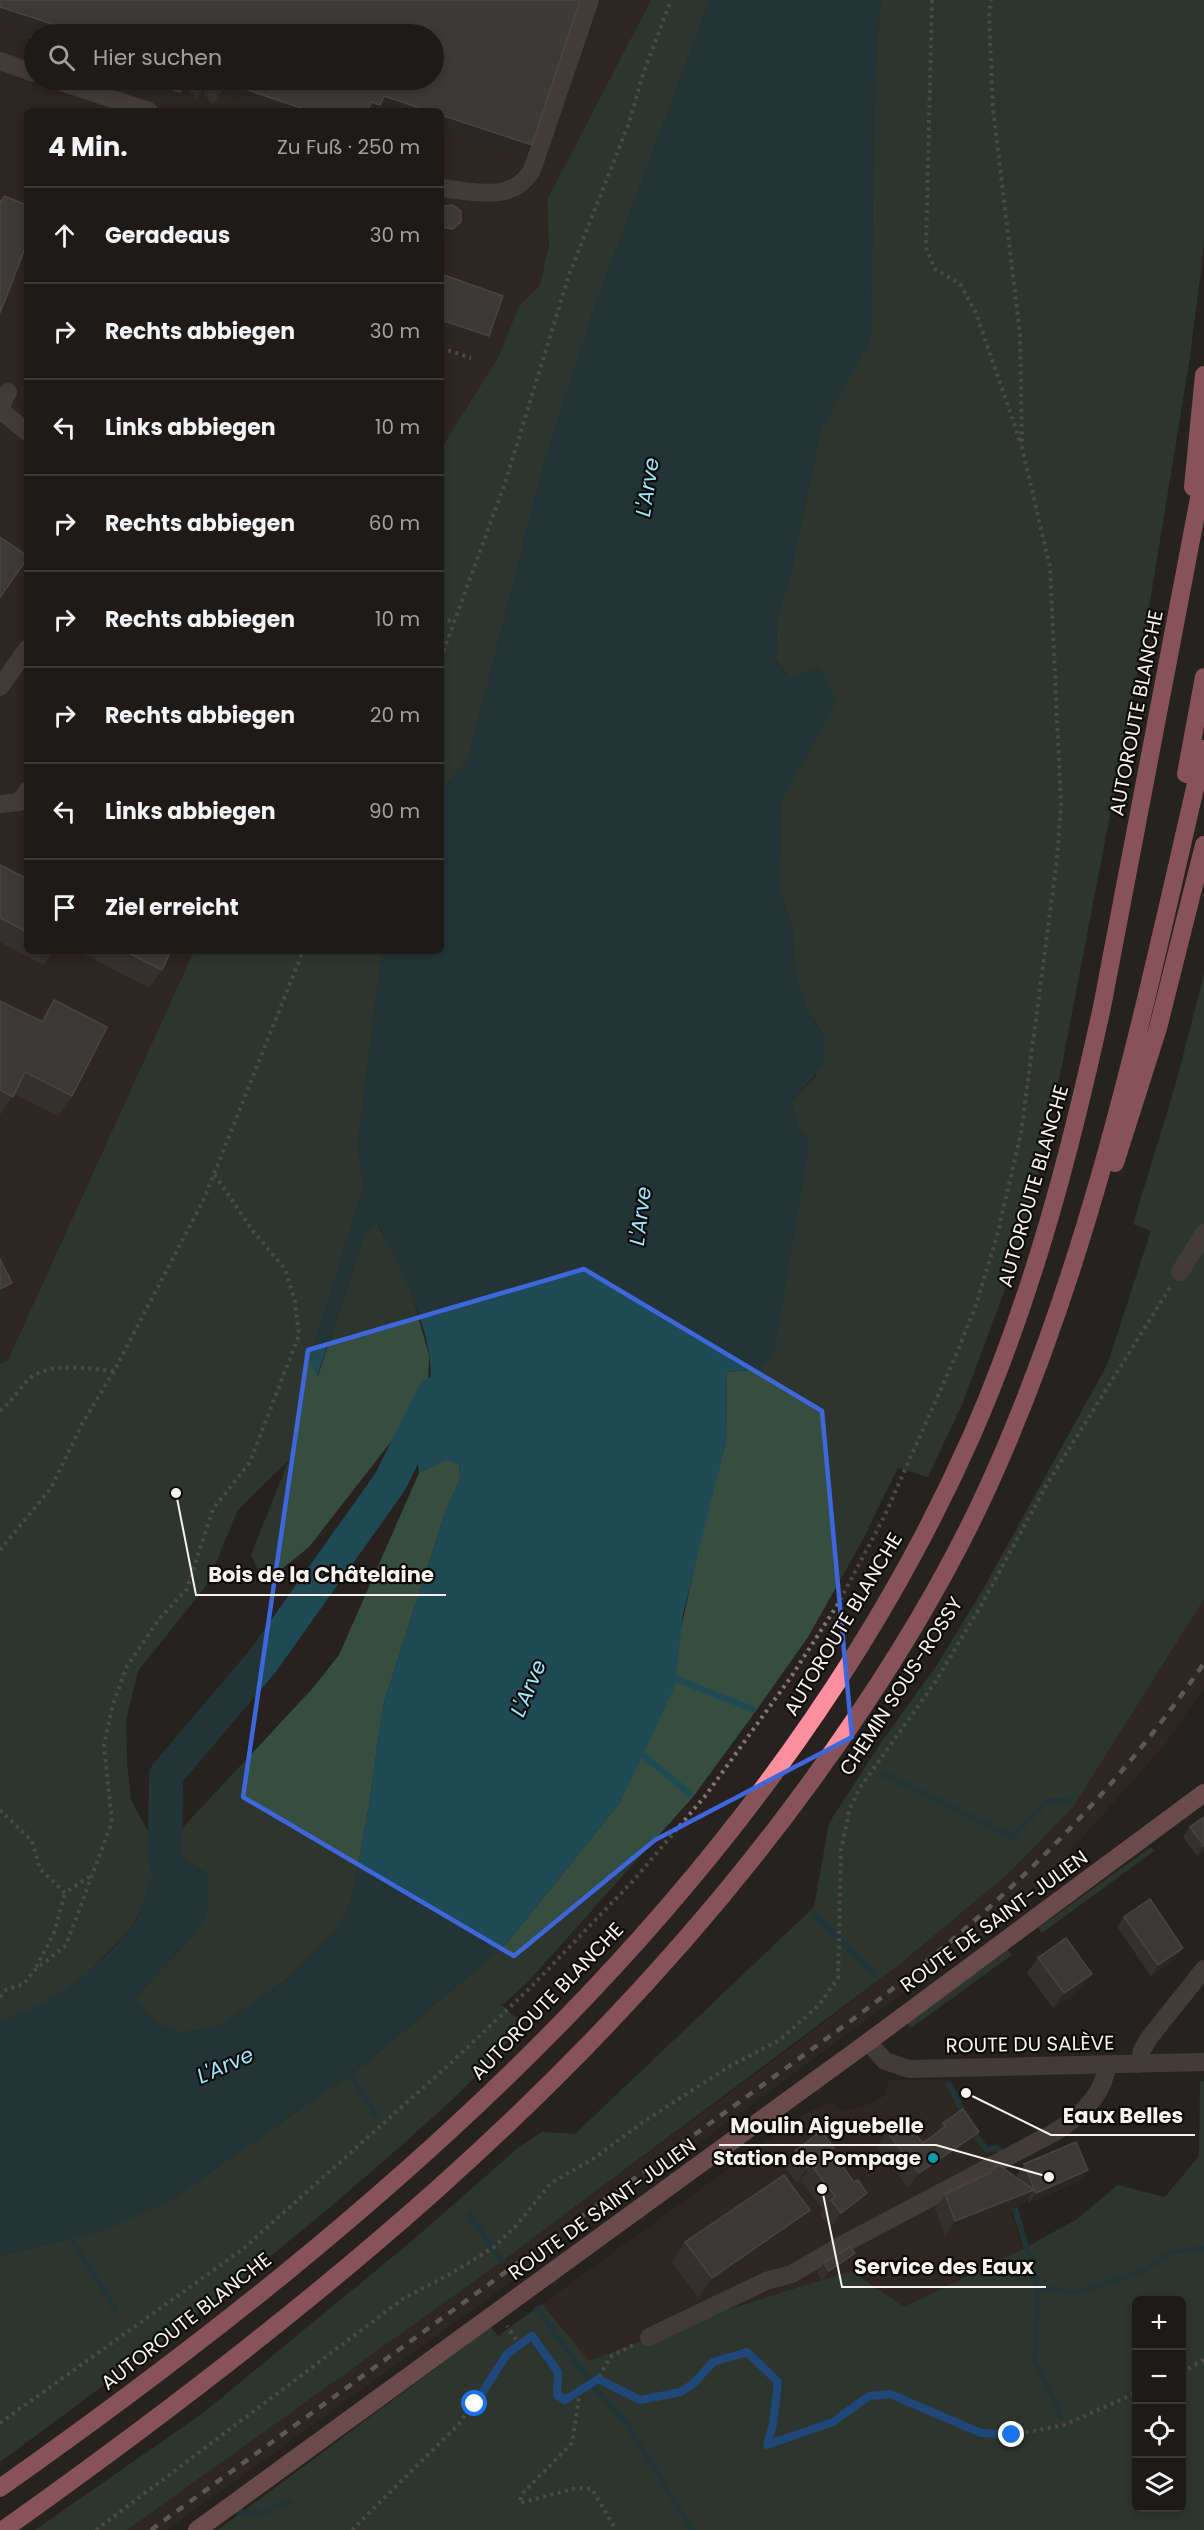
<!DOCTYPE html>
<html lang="de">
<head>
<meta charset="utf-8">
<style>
	body { margin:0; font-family:Poppins,sans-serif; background:#2a2724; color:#f1f3f6 }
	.controls { position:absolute; right:18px; bottom:18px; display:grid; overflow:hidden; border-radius:9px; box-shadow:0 3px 9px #0003 }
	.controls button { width:54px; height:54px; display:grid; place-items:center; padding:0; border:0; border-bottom:2px solid #3b3836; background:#1d1a17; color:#f1f3f6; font:30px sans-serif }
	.stop { position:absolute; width:18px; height:18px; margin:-14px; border:4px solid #1a73e8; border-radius:50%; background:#fff }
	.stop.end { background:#1a73e8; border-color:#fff; box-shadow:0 2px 6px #0008 }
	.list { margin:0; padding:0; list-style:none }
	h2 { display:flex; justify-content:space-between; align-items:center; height:78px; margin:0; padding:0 24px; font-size:26px }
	h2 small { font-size:20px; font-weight:400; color:#a0a1a1 }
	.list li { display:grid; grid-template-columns:39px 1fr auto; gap:18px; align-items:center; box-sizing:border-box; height:96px; padding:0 24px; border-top:2px solid #3b3836 }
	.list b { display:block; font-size:22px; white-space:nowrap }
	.list em { font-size:20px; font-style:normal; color:#a0a1a1 }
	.icon { flex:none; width:33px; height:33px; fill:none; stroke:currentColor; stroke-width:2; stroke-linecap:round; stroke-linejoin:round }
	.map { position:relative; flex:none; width:1204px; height:2530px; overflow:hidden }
	.search { position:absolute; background:#1d1a17; box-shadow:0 3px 9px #0003; left:24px; top:24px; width:420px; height:66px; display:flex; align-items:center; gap:15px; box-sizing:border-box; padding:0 21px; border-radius:33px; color:#a0a1a1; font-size:22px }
	.panel { position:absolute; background:#1d1a17; box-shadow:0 3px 9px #0003; left:24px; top:108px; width:420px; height:846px; border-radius:9px }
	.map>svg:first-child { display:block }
	.built { fill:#352b24; fill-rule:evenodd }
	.green { fill:#364e40; fill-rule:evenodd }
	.water { fill:#1f4955 }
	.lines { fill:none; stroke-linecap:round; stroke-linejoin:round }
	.stream { stroke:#1f4955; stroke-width:6 }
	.river { stroke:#1f4955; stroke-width:34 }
	.path { stroke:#7c7875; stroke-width:4; stroke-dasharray:3 4.5; stroke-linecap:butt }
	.minor { stroke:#625c58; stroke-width:18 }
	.major { stroke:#bf7a82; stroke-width:18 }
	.highway { stroke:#fd8e9e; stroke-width:18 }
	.rail { stroke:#9c9895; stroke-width:4.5; stroke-dasharray:8 8; stroke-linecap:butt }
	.wall { fill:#464144 }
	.shaded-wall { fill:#322d2d }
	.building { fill:#595456; stroke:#726d6e; stroke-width:1.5 }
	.route { stroke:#1a73e8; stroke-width:8 }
	.marked { fill:none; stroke:#3e67dc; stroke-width:4.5; stroke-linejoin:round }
	.culture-dot { fill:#0f9aa8; stroke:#0e0c0b; stroke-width:2 }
	.labels { text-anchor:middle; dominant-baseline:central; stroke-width:4.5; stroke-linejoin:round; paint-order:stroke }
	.street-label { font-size:20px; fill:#f6f2f0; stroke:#0e0c0b }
	.poi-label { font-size:20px; font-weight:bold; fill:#f6f2f0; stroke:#0e0c0b; text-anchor:end }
	.water-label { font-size:21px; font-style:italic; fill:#9ce8fe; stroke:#0e0c0b }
	.leader { fill:none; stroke:#f6f2f0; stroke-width:2 }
	.callout-dot { fill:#f6f2f0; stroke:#0e0c0b; stroke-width:2 }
	.callout-label { font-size:21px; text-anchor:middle; font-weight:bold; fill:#f6f2f0; stroke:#0e0c0b; stroke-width:4.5; stroke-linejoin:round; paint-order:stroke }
</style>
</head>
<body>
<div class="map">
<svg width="1204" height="2530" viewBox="0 0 1204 2530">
	<rect width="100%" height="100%" fill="#27221f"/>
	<g class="built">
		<path d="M0,0H651L547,200L549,245L540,286L519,306L499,356L441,449V111H27V951H194L8,1360L0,1364ZM34,34H434V80H34Z"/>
		<path d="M1204,1599V1688L1164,1746L1073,1848L1053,1879L1031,1895L1019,1913L929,1974L478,2306L167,2530H127L501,2262L786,2051L901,1963L1010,1872L1073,1806Z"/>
		<path d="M889,2080H950L994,2162L1023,2249L904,2307L707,2316L589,2361L542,2304L804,2114L832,2102L844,2111L867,2105L883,2097Z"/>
	</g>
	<g class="green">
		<path d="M651,0H710L594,308L540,477L469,758L441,792V449L499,356L519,306L540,285L549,245L547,200Z"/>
		<path d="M882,0H1204V238L1202,264L1189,363L1144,638L1062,1065L1030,1210L1010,1276L963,1402L928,1477L898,1468L861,1543L808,1637L758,1708L693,1797L526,1984L502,2005L523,2024C476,2082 419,2130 363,2179C247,2279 124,2371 0,2462V2256L107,2229L175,2197L366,2063L507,1943L621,1801L678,1643L701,1536L726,1441L727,1372L762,1369L798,1127L791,1102L816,1076L824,1036L807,1009L795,975L792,925L779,889L782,799L837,701L790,677L776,661L777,620L790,576L821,429L871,338L874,106L879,12Z"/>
		<path d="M194,951H382L358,1145L363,1189L310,1359L318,1376L363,1238L376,1221L409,1284L429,1355L428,1388L411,1416L309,1547L278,1572H259L251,1555L289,1460L238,1510L206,1586L138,1671L126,1721L127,1761L131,1800L155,1844V1868L144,1902L132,1927L83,1978L38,2008L0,2022V1364L8,1360Z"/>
		<path d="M1204,974V1599L1073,1807L1010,1872L901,1963L501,2262L127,2530H35L203,2413L413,2240L519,2147L542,2132L575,2134L814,1907L829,1823L880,1744L937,1665L982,1591L1107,1365L1151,1231L1133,1224L1176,1083Z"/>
		<path d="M446,1459L459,1464L460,1480L446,1510L383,1706L369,1806L352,1898L338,1928L288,1978L218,2027L177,2033L155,2022L135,1998L192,1937L208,1874L176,1854L173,1838L312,1689L339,1655L419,1473Z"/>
		<path d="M1151,1847L1154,1851L1042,1933L1038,1928Z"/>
		<path d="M1008,1950L1012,1955L911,2028L907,2023Z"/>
		<path d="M1204,2081V2530H218L491,2327L498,2336L542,2304L589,2361L707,2316L851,2271L904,2307L1023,2249L1077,2219L1118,2185L1165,2197L1199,2156L1200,2082ZM1136,2300H1182V2508H1136Z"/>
	</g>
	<path class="water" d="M710,0H882L879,12L874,106L871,338L821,429L790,576L777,620L776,662L790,677L820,667L837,702L782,799L779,889L792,925L795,975L807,1009L824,1036L825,1064L791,1102L798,1127L810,1141L775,1350L762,1369L727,1372L726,1441L683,1614L675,1686L621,1801L507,1943L366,2063L175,2197L107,2229L0,2256V2022C56,2001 91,1975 130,1929C150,1905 142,1866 176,1854L208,1874L207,1916L192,1937L135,1998L155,2022L177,2033L218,2027L288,1978L338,1928L352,1898L369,1806L383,1706L446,1510L460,1480L459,1464L446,1460L419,1473L411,1416C416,1408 425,1398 428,1388C442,1347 396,1259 377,1222L363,1238L317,1377L310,1359L363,1189L358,1145L382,951H441V792L469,758L540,477L594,308Z"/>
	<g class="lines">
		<g class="stream">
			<path d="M669,1676L752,1709"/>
			<path d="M638,1751L689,1793"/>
			<path d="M884,1774L1012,1837L1048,1801H1069"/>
			<path d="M814,1914L875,1974"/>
			<path d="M345,2068L376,2115"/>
			<path d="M949,2085L965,2116"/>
			<path d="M972,2131L987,2150L996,2148L1001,2152"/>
			<path d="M1013,2202L1038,2287L1035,2361L1061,2417"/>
			<path d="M469,2214L502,2261"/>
			<path d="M66,2230L115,2309"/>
			<path d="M1038,2287L1075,2293L1140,2272L1172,2252L1204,2249"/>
			<path d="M537,2309L588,2379"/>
			<path d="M595,2388L627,2424L692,2530"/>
			<path d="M239,2512L258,2514L289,2502"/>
		</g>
		<path class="river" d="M170,1904L174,1894L165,1858L166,1775L262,1662L390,1482L434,1394"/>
		<g class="path">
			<path d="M932,0L926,248L935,269L960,284L976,313L1021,444"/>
			<path d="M27,52L32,36"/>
			<path d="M441,348L471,358"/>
			<path d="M441,617L454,623"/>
			<path d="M441,658L505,483L569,275L629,123L643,74L671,0"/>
			<path d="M0,1411C11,1402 19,1389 29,1379C49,1361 89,1369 114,1371"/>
			<path d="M0,1550L51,1488L82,1424L114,1371L204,1199L303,951"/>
			<path d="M0,1810L32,1841L40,1869L65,1893L89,1877"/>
			<path d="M36,1967L54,1933L65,1893"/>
			<path d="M0,1997L6,1990L24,1984L34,1971L66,1945L112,1822L104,1745L113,1704L127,1666L159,1619L187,1589L213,1509L250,1462L299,1335L295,1302L285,1269L253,1231L215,1175"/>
			<path d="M518,2343L532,2336L559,2372L557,2395L565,2400L598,2379L610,2357L635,2344"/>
			<path d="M1182,2373L1204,2359"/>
			<path d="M598,2379L640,2400L681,2392L694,2383L713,2362L747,2352L778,2382L773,2424L767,2445L833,2422L869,2396L890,2394L981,2433L1012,2435L1064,2425L1136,2393"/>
			<path d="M580,2391L572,2443L521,2495L520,2503L577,2488L592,2489L616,2530"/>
			<path d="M0,2423L243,2249L453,2061L531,1987L632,1882L706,1795L791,1677L838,1604L884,1517L956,1355L976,1305L997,1236L1021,1133L1057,859L1061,805L1050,567L1022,448L1020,334L993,109L989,16L991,0"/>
			<path d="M96,2530L404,2298L452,2273L494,2247L515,2227L551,2183L596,2157L643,2122L730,2066L780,2040L819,2005L838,1978L841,1850L850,1808L859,1789L936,1681L983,1602L1047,1484L1171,1286"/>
			<path d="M352,2530L458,2425L507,2354L518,2343L507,2326"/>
		</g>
		<g class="minor">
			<path d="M0,61L34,73"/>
			<path d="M55,80L149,111"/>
			<path d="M441,188C473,191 512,204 532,170L590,0"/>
			<path d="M0,408L8,392"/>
			<path d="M0,410L27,432"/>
			<path d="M0,687L27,649"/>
			<path d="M0,804L19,802L27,791"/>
			<path d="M1180,1272L1204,1233"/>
			<path d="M868,2042L885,2061L909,2069L1204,2062"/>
			<path d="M1139,2064L1142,2050L1149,2038L1204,1969"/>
			<path d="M649,2337L766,2281L792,2274L838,2247L1055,2132C1081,2116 1104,2095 1107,2065"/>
		</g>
		<path class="major" d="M197,2530L868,2042L1204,1793"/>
		<g class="highway">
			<path d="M1193,487L1204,375"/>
			<path d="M1186,774L1204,677"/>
			<path d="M1115,1163L1158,1028L1204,845"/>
			<path d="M0,2488C390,2213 775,1881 972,1435C1032,1298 1070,1154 1102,1007L1204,472"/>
			<path d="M3,2530C304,2316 592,2083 810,1783C878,1690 940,1592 988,1487C1095,1252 1146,999 1204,749"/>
		</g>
		<path class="rail" d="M151,2530L852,2020C988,1918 1108,1804 1204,1663"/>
	</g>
	<g class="wall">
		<path d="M0,0H580L532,145L521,160L441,133V111H255L220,99L213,104L203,93L197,99L183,83L180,92L170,107L118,89L121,80H434V34H34V37L0,25Z"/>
		<path d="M0,865L27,879V951H53L43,965L0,942Z"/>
		<path d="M78,951H171L162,970L149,988Z"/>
		<path d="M54,1000L72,1096L58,1116L14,1094L0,1115V1001L40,1021Z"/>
		<path d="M1204,1817V1851L1197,1856L1183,1837L1190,1827Z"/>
		<path d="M1124,1917L1176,1958L1151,1976L1117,1927Z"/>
		<path d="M1038,1958L1092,1974L1081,1989L1053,2008L1027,1973Z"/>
		<path d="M943,2123L968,2147L908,2188L877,2147L887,2132L923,2143L936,2134Z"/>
		<path d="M795,2151L831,2152L857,2208L831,2228L820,2215L823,2210L801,2180L797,2183L784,2166Z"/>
		<path d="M1024,2164L1081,2180L1029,2203L1028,2199L1023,2205L945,2236L935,2209L945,2194L987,2174L990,2170L1020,2180L1017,2175Z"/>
		<path d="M810,2210L796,2230L698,2298L672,2262L685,2242Z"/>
		<path d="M824,2262L848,2264L822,2281L817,2273Z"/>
	</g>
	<g class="shaded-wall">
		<path d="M0,7L83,34H34V37L0,25Z"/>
		<path d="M125,80H145L180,92L170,107L118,89Z"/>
		<path d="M213,80L203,93L197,99L207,84Z"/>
		<path d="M230,84L310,111H255L220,99L213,104L223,89Z"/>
		<path d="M384,96L429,111H365L371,102Z"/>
		<path d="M441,115L532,145L521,160L441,133Z"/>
		<path d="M461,222L454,232L446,239L441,238V229L442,227Z"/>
		<path d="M441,320L489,336L479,351L441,338Z"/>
		<path d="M12,1283L1,1299H0V1289Z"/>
		<path d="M1204,1846V1851L1197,1856Z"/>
		<path d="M1183,1948L1176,1958L1151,1976L1158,1965Z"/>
		<path d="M1092,1974L1081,1989L1053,2008L1064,1993Z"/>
		<path d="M979,2132L968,2147L908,2188L919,2173Z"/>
		<path d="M811,2165L801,2180L797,2183L807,2168Z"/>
		<path d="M1088,2170L1081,2180L1029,2203L1036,2193Z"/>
		<path d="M1034,2190L1023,2205L945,2236L955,2221Z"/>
		<path d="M867,2193L857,2208L831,2228L841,2213Z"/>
		<path d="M810,2210L796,2230L698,2298L712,2278Z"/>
		<path d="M855,2253L848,2264L822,2281L829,2271Z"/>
	</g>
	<g class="building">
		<path d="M0,0H580L532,145L441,115V111H429L384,96L380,105L371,102L368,111H310L230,84L223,89L215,80H434V34H83L0,7Z"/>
		<path d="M145,80H184L180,92Z"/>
		<path d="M203,80H212L207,84Z"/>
		<path d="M4,196L27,205V243L0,313V200L2,201Z"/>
		<path d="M453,205L461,211V222L453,229L442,227L441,225V209L445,206Z"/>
		<path d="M441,274L503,296L489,336L441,320Z"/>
		<path d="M0,537L27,556V559L0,597Z"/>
		<path d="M0,865L27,879V932L0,918Z"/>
		<path d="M125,951H171L162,970Z"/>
		<path d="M54,1000L107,1027L72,1096L25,1072L13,1097L0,1090V1001L43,1022Z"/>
		<path d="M0,1259L12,1283L0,1289Z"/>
		<path d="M1204,1817V1846L1190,1827Z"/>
		<path d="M1150,1899L1183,1948L1158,1965L1124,1917Z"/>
		<path d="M1066,1938L1092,1974L1064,1993L1038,1958Z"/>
		<path d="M963,2109L979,2132L919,2173L887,2132L904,2120L923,2143L946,2126L943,2123Z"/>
		<path d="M821,2131L834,2148L830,2150L854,2182L858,2180L867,2193L841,2213L831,2200L835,2196L811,2165L807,2168L795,2151Z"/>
		<path d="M1076,2142L1088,2170L1036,2193L1024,2164Z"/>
		<path d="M999,2165L1034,2190L955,2221L945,2194L991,2172L990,2170Z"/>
		<path d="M784,2175L810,2210L712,2278L685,2242Z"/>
		<path d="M850,2247L855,2253L829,2271L824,2262Z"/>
	</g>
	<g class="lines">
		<path class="route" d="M475,2404L507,2354L532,2336L558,2372L557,2395L565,2400L598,2379L640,2400L681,2392L694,2383L713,2362L747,2352L778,2382L773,2424L767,2445L833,2422L869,2396L890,2394L981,2433L1012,2435"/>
	</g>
	<path d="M0 0H1204V2530H0ZM584,1269L822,1411L852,1737L655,1840L514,1956L243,1797L308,1350Z" fill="#27221f" fill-opacity=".55" fill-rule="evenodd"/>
	<path class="marked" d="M584,1269L822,1411L852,1737L655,1840L514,1956L243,1797L308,1350Z"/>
	<circle class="culture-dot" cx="933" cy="2158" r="6"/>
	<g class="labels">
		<g class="street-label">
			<text transform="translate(1136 713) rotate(-79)">AUTOROUTE BLANCHE</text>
			<text transform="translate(1033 1186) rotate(-74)">AUTOROUTE BLANCHE</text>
			<text transform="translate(843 1624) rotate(-59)">AUTOROUTE BLANCHE</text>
			<text transform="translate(901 1686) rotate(-57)">CHEMIN SOUS-ROSSY</text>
			<text transform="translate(994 1921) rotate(-36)">ROUTE DE SAINT-JULIEN</text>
			<text transform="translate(547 2001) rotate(-46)">AUTOROUTE BLANCHE</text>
			<text transform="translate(1030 2044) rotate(-1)">ROUTE DU SALÈVE</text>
			<text transform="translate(602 2209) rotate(-36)">ROUTE DE SAINT-JULIEN</text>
			<text transform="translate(186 2321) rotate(-38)">AUTOROUTE BLANCHE</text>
		</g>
		<g class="poi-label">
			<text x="921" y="2158">Station de Pompage</text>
		</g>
		<g class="water-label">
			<text transform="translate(647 487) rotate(-81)">L'Arve</text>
			<text transform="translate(640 1216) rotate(-83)">L'Arve</text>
			<text transform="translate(528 1688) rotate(-67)">L'Arve</text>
			<text transform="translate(225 2065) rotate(-24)">L'Arve</text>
		</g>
	</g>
	<path class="leader" d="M176 1493L196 1595H446M966 2093L1051 2135H1195M1049 2177L936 2145H719M822 2189L842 2287H1046"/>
	<g class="callout-dot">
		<circle cx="176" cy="1493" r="6"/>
		<circle cx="966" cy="2093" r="6"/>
		<circle cx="1049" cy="2177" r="6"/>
		<circle cx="822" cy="2189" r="6"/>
	</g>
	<g class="callout-label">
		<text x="321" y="1582">Bois de la Châtelaine</text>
		<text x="1123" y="2123">Eaux Belles</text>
		<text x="827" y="2133">Moulin Aiguebelle</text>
		<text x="944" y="2274">Service des Eaux</text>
	</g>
</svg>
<div class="controls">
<button>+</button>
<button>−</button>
<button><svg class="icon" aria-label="locate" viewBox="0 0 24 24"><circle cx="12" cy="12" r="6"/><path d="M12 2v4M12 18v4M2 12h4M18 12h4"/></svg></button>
<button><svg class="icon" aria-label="layers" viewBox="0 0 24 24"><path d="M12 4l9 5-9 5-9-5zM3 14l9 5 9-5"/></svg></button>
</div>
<div class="stop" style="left:475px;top:2404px"></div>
<div class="stop end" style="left:1012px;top:2435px"></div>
<div class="search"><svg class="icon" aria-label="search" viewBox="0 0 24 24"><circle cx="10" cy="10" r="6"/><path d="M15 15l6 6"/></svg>Hier suchen</div>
<section class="panel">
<h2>4 Min.<small>Zu Fuß · 250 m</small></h2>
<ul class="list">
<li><svg class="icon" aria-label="ahead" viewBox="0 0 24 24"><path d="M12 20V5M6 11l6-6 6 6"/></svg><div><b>Geradeaus</b></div><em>30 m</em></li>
<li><svg class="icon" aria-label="right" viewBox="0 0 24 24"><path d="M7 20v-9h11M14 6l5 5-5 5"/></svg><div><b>Rechts abbiegen</b></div><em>30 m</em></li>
<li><svg class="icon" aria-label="left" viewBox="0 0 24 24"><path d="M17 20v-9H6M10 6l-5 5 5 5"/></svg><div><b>Links abbiegen</b></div><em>10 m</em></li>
<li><svg class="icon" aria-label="right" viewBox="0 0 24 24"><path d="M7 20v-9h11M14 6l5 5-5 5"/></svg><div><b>Rechts abbiegen</b></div><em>60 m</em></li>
<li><svg class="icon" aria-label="right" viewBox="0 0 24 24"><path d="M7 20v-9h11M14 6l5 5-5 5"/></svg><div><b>Rechts abbiegen</b></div><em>10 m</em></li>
<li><svg class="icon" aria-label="right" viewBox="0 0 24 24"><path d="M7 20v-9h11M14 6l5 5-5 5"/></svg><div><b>Rechts abbiegen</b></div><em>20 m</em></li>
<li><svg class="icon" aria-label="left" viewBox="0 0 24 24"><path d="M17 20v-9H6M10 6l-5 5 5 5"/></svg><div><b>Links abbiegen</b></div><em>90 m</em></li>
<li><svg class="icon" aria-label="arrive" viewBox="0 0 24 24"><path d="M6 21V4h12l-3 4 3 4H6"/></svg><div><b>Ziel erreicht</b></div></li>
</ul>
</section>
</div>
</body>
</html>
